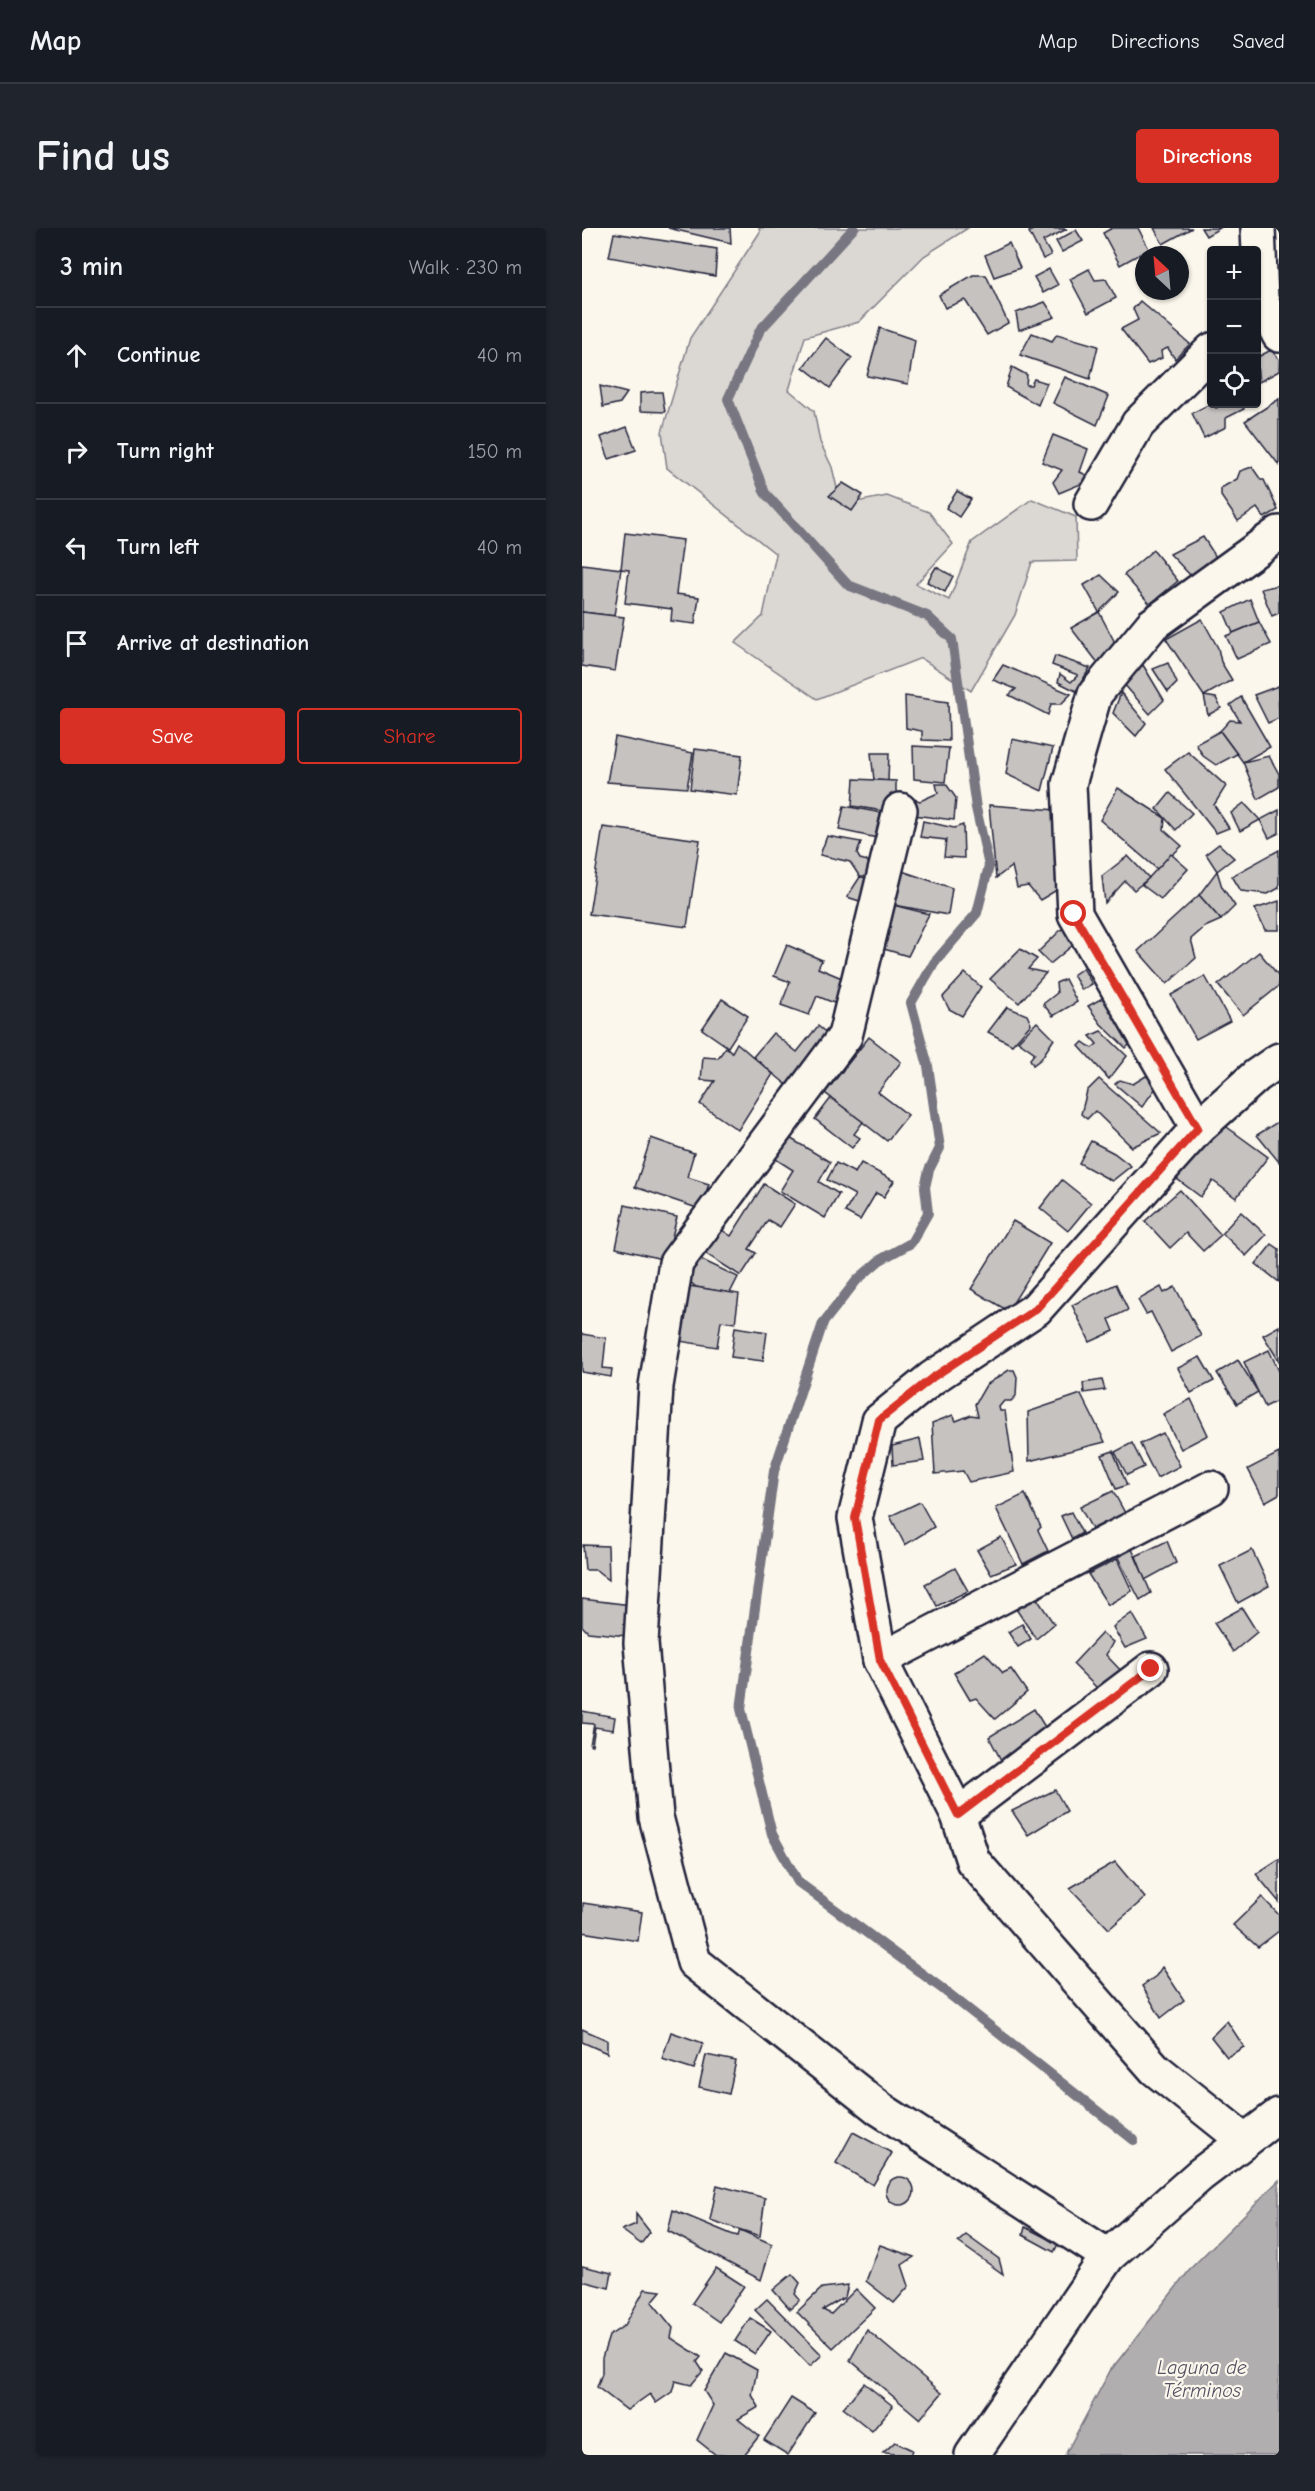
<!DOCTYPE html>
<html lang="en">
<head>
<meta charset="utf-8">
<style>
	body { margin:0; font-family:"Comic Neue",sans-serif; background:#20242c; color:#f1f3f6 }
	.controls { position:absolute; right:18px; top:18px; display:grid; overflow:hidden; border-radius:6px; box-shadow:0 2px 4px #0004 }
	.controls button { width:54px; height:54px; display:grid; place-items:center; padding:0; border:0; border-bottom:2px solid #363941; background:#171b24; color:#f1f3f6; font:30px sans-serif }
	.compass { position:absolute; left:553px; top:18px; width:54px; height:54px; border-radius:50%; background:#171b24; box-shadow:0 2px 4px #0004; rotate:334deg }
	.stop { position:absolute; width:18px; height:18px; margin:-14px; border:4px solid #d93025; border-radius:50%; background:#fff }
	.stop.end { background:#d93025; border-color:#fff; box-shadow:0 2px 6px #0008 }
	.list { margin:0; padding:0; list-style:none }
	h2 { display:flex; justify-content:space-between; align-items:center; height:78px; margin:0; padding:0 24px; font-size:26px }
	h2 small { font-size:20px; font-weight:400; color:#9ea1a6 }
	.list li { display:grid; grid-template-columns:39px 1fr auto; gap:18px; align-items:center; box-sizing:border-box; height:96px; padding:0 24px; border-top:2px solid #363941 }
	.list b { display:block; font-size:22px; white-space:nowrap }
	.list em { font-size:20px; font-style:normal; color:#9ea1a6 }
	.actions { display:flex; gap:12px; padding:18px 24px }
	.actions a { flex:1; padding:14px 0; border:2px solid #d93025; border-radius:6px; text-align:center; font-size:21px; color:#d93025 }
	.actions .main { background:#d93025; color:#fff }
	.icon { flex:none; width:33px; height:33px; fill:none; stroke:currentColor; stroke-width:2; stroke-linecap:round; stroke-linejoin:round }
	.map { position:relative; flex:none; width:697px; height:2227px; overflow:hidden; border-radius:6px }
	header { display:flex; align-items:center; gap:36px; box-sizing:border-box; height:84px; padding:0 30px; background:#171b24; border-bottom:2px solid #363941 }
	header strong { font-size:28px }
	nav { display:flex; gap:33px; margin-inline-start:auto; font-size:21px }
	.intro { display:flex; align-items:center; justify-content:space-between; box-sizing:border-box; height:144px; padding:0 36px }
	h1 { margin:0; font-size:42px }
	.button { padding:15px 27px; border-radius:6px; background:#d93025; color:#fff; font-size:21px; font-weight:700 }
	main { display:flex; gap:36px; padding:0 36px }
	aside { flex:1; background:#171b24; border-radius:6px; box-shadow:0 2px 4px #0004 }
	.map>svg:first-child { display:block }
	.green { fill:#dbd8d3; stroke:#7e7d87; stroke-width:1.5 }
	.water { fill:#b1aeb0; stroke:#787681; stroke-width:1.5 }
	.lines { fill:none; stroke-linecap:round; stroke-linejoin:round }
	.stream { stroke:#787681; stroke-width:10 }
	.building { fill:#c6c2c0; stroke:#22223b; stroke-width:1.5 }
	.minor-casing { stroke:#22223b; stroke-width:38 }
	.minor { stroke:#fbf7ec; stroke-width:33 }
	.route { stroke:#d93025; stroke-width:8 }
	.labels { text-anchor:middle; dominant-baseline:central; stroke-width:4.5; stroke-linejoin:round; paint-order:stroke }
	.water-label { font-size:20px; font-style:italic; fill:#545364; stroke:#fbf7ec }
</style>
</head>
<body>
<header>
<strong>Map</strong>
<nav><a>Map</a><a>Directions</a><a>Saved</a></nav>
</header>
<div class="intro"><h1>Find us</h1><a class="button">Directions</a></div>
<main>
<aside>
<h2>3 min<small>Walk · 230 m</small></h2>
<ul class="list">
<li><svg class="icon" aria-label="ahead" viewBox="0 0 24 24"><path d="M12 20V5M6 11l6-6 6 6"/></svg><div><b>Continue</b></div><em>40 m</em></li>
<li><svg class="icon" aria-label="right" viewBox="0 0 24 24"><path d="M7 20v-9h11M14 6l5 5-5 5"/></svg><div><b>Turn right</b></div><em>150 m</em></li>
<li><svg class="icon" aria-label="left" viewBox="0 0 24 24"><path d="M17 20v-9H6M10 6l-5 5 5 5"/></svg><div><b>Turn left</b></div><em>40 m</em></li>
<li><svg class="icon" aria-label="arrive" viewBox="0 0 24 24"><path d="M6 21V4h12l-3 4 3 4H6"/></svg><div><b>Arrive at destination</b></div></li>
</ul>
<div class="actions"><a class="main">Save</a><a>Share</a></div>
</aside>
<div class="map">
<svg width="697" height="2227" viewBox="0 0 697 2227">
	<rect width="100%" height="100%" fill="#fbf7ec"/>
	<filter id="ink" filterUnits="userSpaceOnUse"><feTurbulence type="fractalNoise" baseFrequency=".0167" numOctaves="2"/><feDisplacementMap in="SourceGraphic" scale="12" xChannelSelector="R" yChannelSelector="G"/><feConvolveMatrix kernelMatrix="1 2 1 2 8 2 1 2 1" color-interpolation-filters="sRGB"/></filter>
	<g filter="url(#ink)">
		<path class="green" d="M177,0H386L342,28L277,94L223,109L207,162L232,183L238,214L250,239L259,277L305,268L347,284L371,316L334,356L367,372L390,314L450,271L494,289L495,333L450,334L433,387L389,463L339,430L235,471L153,415L181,388L194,326L85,240L80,204L108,110L178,4Z"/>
		<path class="water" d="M697,1952V2227H483L528,2143L610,2039Z"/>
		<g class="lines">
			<path class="stream" d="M272,0L178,102L146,171L183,265L266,357L345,388L370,411L394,580L407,638L395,685L352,735L329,775L346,838L358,920L347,942L343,959L346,985L329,1015L298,1032L275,1052L241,1095L192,1243L159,1481L190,1606L216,1654L362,1762L552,1912"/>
		</g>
		<g class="building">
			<path d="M86,0H148L149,15Z"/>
			<path d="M454,0L485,1L461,13L469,27L461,31L447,4Z"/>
			<path d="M530,0H556L567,21L538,37L521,5Z"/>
			<path d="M572,0H610L581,16Z"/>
			<path d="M619,0H638L624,8Z"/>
			<path d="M494,2L501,13L480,24L474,13Z"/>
			<path d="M32,5L135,21L133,48L27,29Z"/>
			<path d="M427,15L438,40L412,49L403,27Z"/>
			<path d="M467,41L476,57L461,65L452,49Z"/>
			<path d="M507,41L513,52L524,51L534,70L506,85L488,51Z"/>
			<path d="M391,47H404L426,95L405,107L383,72L363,80L357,67Z"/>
			<path d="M558,73L608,116L593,131L586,120L579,123L580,130L566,136L539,101L556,92L551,81Z"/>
			<path d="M463,74L473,89L437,102L434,85Z"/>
			<path d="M298,100L333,112L326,156L285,148Z"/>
			<path d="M450,105L470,113L475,106L516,118L508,151L438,127Z"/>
			<path d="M244,110L270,130L248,160L221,139Z"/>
			<path d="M689,122L697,131V143L677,154L674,130Z"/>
			<path d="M430,139L445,147L444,157H449L452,151L465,155L456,177L424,159Z"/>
			<path d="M483,149L527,168L515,197L471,175Z"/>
			<path d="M18,158L45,165L38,175L21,179Z"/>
			<path d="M70,164H80L83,184L58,183V165Z"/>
			<path d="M697,171V237L663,193Z"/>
			<path d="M630,175L634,180L641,176H659L662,181L644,190V199L622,210L610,185Z"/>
			<path d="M45,199L54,222L27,231L19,209Z"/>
			<path d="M471,207L506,221L498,244L509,249L506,253L477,265L471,254L480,242L460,234Z"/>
			<path d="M670,239L679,252H682L696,282L682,290L675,280L656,293L639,268V260L655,251L658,243Z"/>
			<path d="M261,255L281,267L270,283L247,268Z"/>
			<path d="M375,263L389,271L377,289L364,280Z"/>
			<path d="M43,305L101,312L94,366L117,369L113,396L89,393L90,381L43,375L47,342L39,341Z"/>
			<path d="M621,309L634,329L609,348L588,326Z"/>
			<path d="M571,322L596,353L568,376L542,347Z"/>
			<path d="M0,336L39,341L32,388L0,384Z"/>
			<path d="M354,339L371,348L363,364L345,354Z"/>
			<path d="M519,347L537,364L517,384L502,357Z"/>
			<path d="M697,357V385L690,388L679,361Z"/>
			<path d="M668,371L677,394L651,405L642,384Z"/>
			<path d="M0,384L42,389L33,443L0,438Z"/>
			<path d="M517,384L540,428L520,440L489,400Z"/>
			<path d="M620,391L636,420L639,434L650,452L622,468L584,411Z"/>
			<path d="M677,394L689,416L655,431L644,408Z"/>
			<path d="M473,428L508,440L494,463L476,454L478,446L489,454L496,447L470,437Z"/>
			<path d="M586,435L595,455L586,464L571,441Z"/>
			<path d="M421,437L489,466L479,476H469L466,487L427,467L434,461L411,452Z"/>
			<path d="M561,437L582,472L568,486L541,455Z"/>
			<path d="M696,458L697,490L686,495L672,467Z"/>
			<path d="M539,465L564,495L554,508L531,485Z"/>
			<path d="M323,468L366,474L367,513L340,512V503L324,500Z"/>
			<path d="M622,468L634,470L639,480L626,487Z"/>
			<path d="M659,469L688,519L661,534L638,503L648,492L658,493L648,477Z"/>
			<path d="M638,503L655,526L634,537L621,528L614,516Z"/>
			<path d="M33,509L111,525L105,560L25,554Z"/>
			<path d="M430,511L471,520L460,563L424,546Z"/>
			<path d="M331,518L367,520L363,554L332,551Z"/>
			<path d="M113,521L160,527L155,567L108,561Z"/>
			<path d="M606,524L644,558L632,577L647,600L634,605L583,541Z"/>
			<path d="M289,525H307L306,553L292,552Z"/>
			<path d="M687,528L697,546V559L676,571L661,534Z"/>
			<path d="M272,551L314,553V585L270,578Z"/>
			<path d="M354,556H364L374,570L372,592L323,586L326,569L338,573L356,565Z"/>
			<path d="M536,560L583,590L582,602L600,618L575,641L518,592Z"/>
			<path d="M588,565L610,585L594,602L575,581Z"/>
			<path d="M662,575L678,592L658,603L649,585Z"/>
			<path d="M407,577L475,582L488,654L458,672L446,658L435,660L430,638L414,650Z"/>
			<path d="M262,578L311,587L305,612L257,602Z"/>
			<path d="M697,582V605L687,610L678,592Z"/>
			<path d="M341,593L372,600L381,597L382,630L362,629L364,612L338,609Z"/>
			<path d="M21,599L118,612L105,699L7,686Z"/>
			<path d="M245,608L279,614L275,626L278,631L286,633L289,650L278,649L268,634L238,627Z"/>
			<path d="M637,616L652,630L635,643L624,626Z"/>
			<path d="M697,622V660L686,666L659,663L650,648Z"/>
			<path d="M589,626L606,641L579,671L560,657Z"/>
			<path d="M546,628L567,650L552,662L543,653L523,675L520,648Z"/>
			<path d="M320,643L370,660L366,687L307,676Z"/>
			<path d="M635,643L640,659L653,678L639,692L617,667Z"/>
			<path d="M278,649L298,651L287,676L265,669Z"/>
			<path d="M617,667L639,692L623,699L609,711L614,730L585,756L556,723Z"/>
			<path d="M697,673V702H683L673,681Z"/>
			<path d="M307,676L347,686L326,728L295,719Z"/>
			<path d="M483,698L497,712L468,736L456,724Z"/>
			<path d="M205,717L240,732L236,740L267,753L257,777L235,768L227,787L199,777L208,754L192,748Z"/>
			<path d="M438,721L455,731L446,741L464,745L437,775L408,751Z"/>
			<path d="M677,724L697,748V758L661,787L636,757Z"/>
			<path d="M501,740L510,756L500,762L491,747Z"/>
			<path d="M383,745L399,759L380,788L367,781L361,769Z"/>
			<path d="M623,748L648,793L614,811L589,767Z"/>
			<path d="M483,751L495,774L471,788L461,776L475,765L474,755Z"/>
			<path d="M526,767L557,807L544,820L519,796L506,778Z"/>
			<path d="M140,771L166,788L146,819L120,801Z"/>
			<path d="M425,779L445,787L449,796L430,817L406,804Z"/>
			<path d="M455,794L472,811L459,831L451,837L448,831L453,825L436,813Z"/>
			<path d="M236,798L257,815L216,866L171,829L191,805L215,824Z"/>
			<path d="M519,803L545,828L527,851L497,818L501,814L510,820L515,816L508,808Z"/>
			<path d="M287,809L319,834L296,864L326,887L305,913L243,865Z"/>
			<path d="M155,815L191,846L156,902L118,876L133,853L119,852L121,829L136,830L144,819L150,824Z"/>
			<path d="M564,848L576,857L560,879L533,856L538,852L551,856Z"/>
			<path d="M517,851L579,905L550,919L513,883L505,891L499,886L505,863Z"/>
			<path d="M249,870L281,894L272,906L278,910L270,920L233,891Z"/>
			<path d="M697,893V934L675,907Z"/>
			<path d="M638,894L686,929L654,970L631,953L619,969L595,951Z"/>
			<path d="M206,909L248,934L237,954L257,966L243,990L198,963L211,942L192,930Z"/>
			<path d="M69,910L112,925L105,949L127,956L118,981L53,959Z"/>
			<path d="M509,913L532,925L549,938L530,953L497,935Z"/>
			<path d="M254,935L273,945L279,935L312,953L302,969L294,965L278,992L263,984L273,967L245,952Z"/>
			<path d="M480,952L509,975L486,1003L458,980Z"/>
			<path d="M182,956L213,976L198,999L186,992L167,1021L174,1025L159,1048L118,1022L134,998L149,1008Z"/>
			<path d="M598,962L639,1007L621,1023L604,1005L588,1020L563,993Z"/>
			<path d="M43,977L95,989L84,1032L34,1020Z"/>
			<path d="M659,984L684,1007L664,1028L640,1005Z"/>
			<path d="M431,993L468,1015L426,1083L389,1061Z"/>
			<path d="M690,1016L697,1021V1054L674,1036Z"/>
			<path d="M116,1030L156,1049L148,1065L114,1059L106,1052Z"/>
			<path d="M534,1056L546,1082L527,1091L532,1103L508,1114L490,1077Z"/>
			<path d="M107,1058L157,1066L153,1095L139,1093L135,1119L97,1113Z"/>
			<path d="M579,1059L582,1065L593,1059L619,1108L589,1124L569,1084L564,1086L556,1072Z"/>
			<path d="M697,1098V1133L681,1107Z"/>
			<path d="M153,1099L185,1104L181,1133L149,1129Z"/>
			<path d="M0,1106L24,1110L21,1140L30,1141L29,1149L0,1144Z"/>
			<path d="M687,1122L697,1143V1172L683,1179L662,1134Z"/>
			<path d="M618,1129L632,1153L609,1165L596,1140Z"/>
			<path d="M656,1132L676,1164L655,1176L635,1145Z"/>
			<path d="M427,1142H432L435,1149L434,1168L429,1173H422L417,1179L418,1183H423L432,1244L387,1254L381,1243L353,1246L350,1195L371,1187L374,1193L389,1187L396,1188L393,1176L404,1157Z"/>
			<path d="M520,1152L523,1162L502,1165L501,1155Z"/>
			<path d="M499,1166L523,1214L447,1233L446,1184Z"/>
			<path d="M609,1171L626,1207L599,1221L581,1186Z"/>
			<path d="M581,1205L598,1238L575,1250L558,1216Z"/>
			<path d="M338,1211L342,1233L311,1237L310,1218Z"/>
			<path d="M550,1215L562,1239L545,1247L533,1224Z"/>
			<path d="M531,1223L545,1257L534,1261L520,1227Z"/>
			<path d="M697,1225V1266L683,1274L666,1241Z"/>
			<path d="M531,1263L543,1285L510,1301L498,1279Z"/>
			<path d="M443,1266L459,1299L456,1302L466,1323L441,1336L414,1280Z"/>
			<path d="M338,1274L352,1299L323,1317L308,1288Z"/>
			<path d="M489,1284L500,1305L490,1311L479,1288Z"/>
			<path d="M419,1309L434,1336L409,1346L395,1322Z"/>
			<path d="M585,1313L594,1335L563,1352L554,1328Z"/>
			<path d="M547,1314L569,1365L558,1372L531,1320Z"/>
			<path d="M1,1317L26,1318L27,1352L14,1342H3Z"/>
			<path d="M670,1322L687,1358L656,1375L638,1338Z"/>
			<path d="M535,1331L550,1363L526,1377L506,1346Z"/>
			<path d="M373,1340L386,1363L355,1378L343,1356Z"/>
			<path d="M454,1369L472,1396L454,1411L434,1381Z"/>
			<path d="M0,1371L49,1377L45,1408L6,1404L0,1398Z"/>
			<path d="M660,1380L675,1404L651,1424L632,1395Z"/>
			<path d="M550,1385L565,1411L543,1420L531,1399Z"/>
			<path d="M440,1396L449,1411L436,1419L426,1404Z"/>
			<path d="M520,1405L531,1414L524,1427L543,1447L521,1466L491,1436Z"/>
			<path d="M403,1425L421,1445L429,1441L445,1464L413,1491L394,1470L388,1472L372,1445Z"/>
			<path d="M452,1481L466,1504L421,1536L407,1509Z"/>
			<path d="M0,1483L33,1489L31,1502L13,1499L10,1517H8L12,1496L0,1495Z"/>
			<path d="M473,1562L485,1583L446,1607L430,1583Z"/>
			<path d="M697,1631V1674L674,1646Z"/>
			<path d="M533,1634L563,1670L527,1701L488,1660Z"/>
			<path d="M680,1669L697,1687V1703L676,1719L651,1697Z"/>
			<path d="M1,1675L60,1684L56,1713L0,1704Z"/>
			<path d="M580,1739L602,1772L579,1790L560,1758L574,1748Z"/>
			<path d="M645,1793L662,1819L645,1829L629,1809Z"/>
			<path d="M0,1801L25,1812V1825L0,1814Z"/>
			<path d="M89,1804L121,1815L112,1841L80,1831Z"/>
			<path d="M124,1827L154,1833L147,1866L117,1859Z"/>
			<path d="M271,1904L310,1925L291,1957L254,1935Z"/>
			<circle cx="318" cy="1963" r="14"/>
			<path d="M135,1957L183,1970L178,2008L128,1992Z"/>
			<path d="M91,1982L149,2006L156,2008L158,2002L190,2016L179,2052L86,2003Z"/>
			<path d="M54,1986L68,2004L59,2016L40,2002L54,1996Z"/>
			<path d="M443,1999L476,2016L472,2024L441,2007Z"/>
			<path d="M384,2007L417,2031L421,2046L376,2014Z"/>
			<path d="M298,2017L332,2029L320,2037L327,2058L312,2075L284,2053Z"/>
			<path d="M0,2038L30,2045L27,2060L0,2053Z"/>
			<path d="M134,2040L162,2058L137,2094L110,2075Z"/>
			<path d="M210,2046L218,2055L213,2066L218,2072L208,2081L191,2062Z"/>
			<path d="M266,2057L263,2069L241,2082L249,2086L274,2061L293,2080L251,2120L215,2084L240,2060Z"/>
			<path d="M63,2061L79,2063L70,2074L91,2100L89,2110L119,2129L115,2134L121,2143L109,2157L93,2153L90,2164L74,2175L68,2166L45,2182L15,2159L20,2145V2130L27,2108L43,2097Z"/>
			<path d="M185,2071L240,2127L228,2138L173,2082Z"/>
			<path d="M168,2090L189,2103L173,2126L153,2113Z"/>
			<path d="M285,2102L360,2165L338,2191L268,2132Z"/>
			<path d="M144,2125L175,2142L170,2167L177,2179L156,2191L177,2208L162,2227H134L115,2212L131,2177L122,2163Z"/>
			<path d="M282,2155L311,2178L290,2203L261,2180Z"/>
			<path d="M209,2170L233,2185L206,2227L182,2212Z"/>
			<path d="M313,2214L330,2222L328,2227L301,2225Z"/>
		</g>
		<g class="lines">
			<defs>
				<g id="minor">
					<path d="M676,0L679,72L697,107"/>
					<path d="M509,276L556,196L630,122"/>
					<path d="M318,582L263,808L94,1035L74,1158L59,1415L74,1589L112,1734L298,1881L526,2028"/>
					<path d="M616,900L493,686L487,556L513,466L570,397L697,305"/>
					<path d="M298,1432L629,1260"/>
					<path d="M376,1587L569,1441"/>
					<path d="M663,1913L573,1841L391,1633L376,1587L298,1432L273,1290L297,1193L350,1150L454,1081L616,900L674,848L697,832"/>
					<path d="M390,2227L526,2028L618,1947L697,1887"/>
				</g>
			</defs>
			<use href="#minor" class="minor-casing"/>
			<use href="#minor" class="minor"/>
		</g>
	</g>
	<g class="lines" filter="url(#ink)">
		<path class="route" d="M492,686L616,900L454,1081L350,1150L297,1192L273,1290L298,1432L376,1587L569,1441"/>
	</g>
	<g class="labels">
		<g class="water-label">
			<text x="620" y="2139">Laguna de<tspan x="620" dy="23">Términos</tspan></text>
		</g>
	</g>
</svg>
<div class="controls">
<button>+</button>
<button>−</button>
<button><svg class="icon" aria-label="locate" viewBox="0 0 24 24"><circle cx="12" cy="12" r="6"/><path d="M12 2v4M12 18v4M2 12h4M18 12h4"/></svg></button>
</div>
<svg class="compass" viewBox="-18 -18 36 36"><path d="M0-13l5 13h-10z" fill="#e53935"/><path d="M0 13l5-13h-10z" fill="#9ea1a6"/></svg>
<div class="stop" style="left:492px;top:686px"></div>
<div class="stop end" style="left:569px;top:1441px"></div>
</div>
</main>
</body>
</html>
